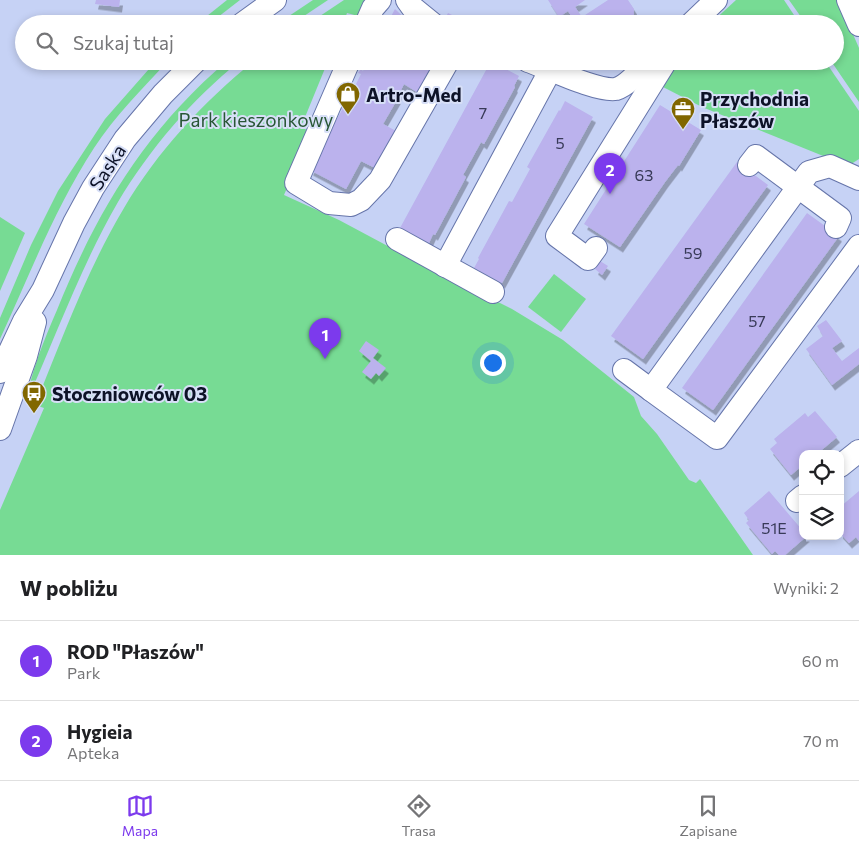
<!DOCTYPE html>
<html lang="pl">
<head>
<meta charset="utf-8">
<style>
	body { margin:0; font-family:Commissioner,sans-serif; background:#f2f2f2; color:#202124 }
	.controls { position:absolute; right:15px; bottom:15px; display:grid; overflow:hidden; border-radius:10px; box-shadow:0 2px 8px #0003 }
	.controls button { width:45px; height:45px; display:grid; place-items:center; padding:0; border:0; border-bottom:1px solid #e0e0e0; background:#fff; color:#202124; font:25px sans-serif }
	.you { position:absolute; left:492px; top:362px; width:18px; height:18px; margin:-12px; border:4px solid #fff; border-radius:50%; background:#1a73e8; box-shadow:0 0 0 8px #1a73e833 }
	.badge { display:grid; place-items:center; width:32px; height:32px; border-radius:50%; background:#7c3aed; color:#fff; font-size:16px; font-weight:700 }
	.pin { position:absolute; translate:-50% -41px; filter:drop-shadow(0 1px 2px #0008) }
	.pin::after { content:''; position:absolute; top:26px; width:18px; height:15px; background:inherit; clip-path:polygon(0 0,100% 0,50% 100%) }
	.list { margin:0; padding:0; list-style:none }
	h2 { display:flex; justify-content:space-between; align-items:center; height:65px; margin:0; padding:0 20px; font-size:21px }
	h2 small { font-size:16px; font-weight:400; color:#757577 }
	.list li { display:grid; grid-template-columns:32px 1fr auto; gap:15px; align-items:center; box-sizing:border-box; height:80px; padding:0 20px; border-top:1px solid #e0e0e0 }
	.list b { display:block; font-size:19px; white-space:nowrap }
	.list p { margin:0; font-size:16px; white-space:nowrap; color:#757577 }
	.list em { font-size:16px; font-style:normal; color:#757577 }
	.icon { flex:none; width:28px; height:28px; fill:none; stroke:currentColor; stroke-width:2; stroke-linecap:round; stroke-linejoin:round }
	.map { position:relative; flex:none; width:859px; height:555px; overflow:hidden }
	.search { position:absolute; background:#fff; box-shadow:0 2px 8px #0003; left:15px; right:15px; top:15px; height:55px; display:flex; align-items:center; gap:12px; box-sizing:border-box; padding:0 18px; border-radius:28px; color:#757577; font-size:19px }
	.sheet { height:225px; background:#fff }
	nav { display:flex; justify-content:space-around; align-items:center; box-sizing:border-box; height:70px; border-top:1px solid #e0e0e0; background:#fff; font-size:14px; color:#757577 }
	nav a { display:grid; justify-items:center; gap:2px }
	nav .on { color:#7c3aed }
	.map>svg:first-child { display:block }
	.green { fill:#77db94 }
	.building { fill:#bbb2ed; filter:url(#shadow) }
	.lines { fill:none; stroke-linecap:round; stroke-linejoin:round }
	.minor-casing { stroke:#6675aa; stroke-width:24 }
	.minor { stroke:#fff; stroke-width:22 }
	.labels { text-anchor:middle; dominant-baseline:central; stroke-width:4; stroke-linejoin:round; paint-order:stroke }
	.number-label { font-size:16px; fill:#383a58 }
	.poi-label { font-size:19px; font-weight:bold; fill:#0d1227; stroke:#d7dff7; text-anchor:start }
	.park-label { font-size:19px; fill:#295736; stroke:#d7dff7 }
	.street-label { font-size:19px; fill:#0d1227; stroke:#d7dff7 }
</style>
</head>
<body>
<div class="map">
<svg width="859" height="555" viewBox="0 0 859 555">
	<defs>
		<filter id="shadow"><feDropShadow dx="3" dy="5.5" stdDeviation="0" flood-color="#0004"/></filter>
	</defs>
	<rect width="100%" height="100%" fill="#c6d2f5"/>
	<g class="green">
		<path d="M227,0H240L209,24H197Z"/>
		<path d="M313,0H328L292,24H277Z"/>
		<path d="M344,0H366L358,16L347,13L343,24H308Z"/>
		<path d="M736,0H784L800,24H710Z"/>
		<path d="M789,0H838L859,48V102L831,61H835V24H806Z"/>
		<path d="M156,61H168C142,89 115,116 94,148C55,208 30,274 0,339V318L31,245L58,191L105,119Z"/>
		<path d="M227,61H240C192,99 149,150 118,202C81,266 56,336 26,403C31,371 44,340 57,310C97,211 145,131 227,61Z"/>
		<path d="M254,61H328L301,127L311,132L284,195L339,220L412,259L512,309L563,340L634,397L641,416L657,434L689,480L696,483L700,479L753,555H0V510L44,408L35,405C62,339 87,270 124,208C157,152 203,102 254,61Z"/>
		<path d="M679,61H825L859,111V159L848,166L702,107L663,87Z"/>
		<path d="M0,217L25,233L0,291Z"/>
		<path d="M554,274L586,299L561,332L528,307Z"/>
	</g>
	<g class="building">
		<path d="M96,0H120L119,7L95,4Z"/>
		<path d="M548,0H585L575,7L582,17L608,0H628L634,9L633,24H571L575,22L568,11L559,17Z"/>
		<path d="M395,9L411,24H387Z"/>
		<path d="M448,13L456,17L453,24L444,21Z"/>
		<path d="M458,16L470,22L469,24L455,23Z"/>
		<path d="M367,61H438L420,94L404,84L397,98H398L383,124L398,132L377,169L361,161L346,189L310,170L333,127L331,126L332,123L334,124L342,110L340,109L342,106L344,107L352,92L350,91L351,87L354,88L361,74L358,73L361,69L363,71Z"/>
		<path d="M491,61L519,76L514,86L515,87L484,144L481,142L463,175L466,177L435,235L433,234L429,243L400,228Z"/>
		<path d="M565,101L593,117L502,283L474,268L479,259L478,258L509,201L512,202L530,169L527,167L559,110L560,111Z"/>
		<path d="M660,105L701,130L679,166L678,165L665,182L620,247L584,224Z"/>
		<path d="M737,162L768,185L643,359L611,336Z"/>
		<path d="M807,213L839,236L713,410L682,388Z"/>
		<path d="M600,261L608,266L602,275L595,269Z"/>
		<path d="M826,320L842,341L832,348L842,361L859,348V364L832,385L806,349L823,336L817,326Z"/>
		<path d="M366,341L379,350L373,358L386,368L379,376L376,373L371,379L362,372L371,361L359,351Z"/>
		<path d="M815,411L837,437L817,454H803V465L791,475L770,449L777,443L774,439L805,413L808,417Z"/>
		<path d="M769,491L803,531V536H807L785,555H779L775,551L772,554L746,523L749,520L744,513Z"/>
		<path d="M859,491V541L856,537L849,543L840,533V507Z"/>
	</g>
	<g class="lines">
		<defs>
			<g id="minor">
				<path d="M407,0L412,7L433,24"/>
				<path d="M848,0L859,25"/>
				<path d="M242,24L275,0"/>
				<path d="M366,24L373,8L380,0"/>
				<path d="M691,24L716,0"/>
				<path d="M349,61L296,183L329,203L351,205L361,200L380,180L448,61"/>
				<path d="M528,61C548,68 597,92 616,89C624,87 629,81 635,76C644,69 656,67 666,61"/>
				<path d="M749,165L756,156L840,218L836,227"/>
				<path d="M859,179L830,166L809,172L651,390L717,438L859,246"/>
				<path d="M397,239L493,292"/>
				<path d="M596,248L588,259L557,236L666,61"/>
				<path d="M445,266L551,69"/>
				<path d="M624,370L651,390"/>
				<path d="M0,372L24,321L43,290L74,223L93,188L125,139L163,94L196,61"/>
				<path d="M0,429L26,356L35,322"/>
				<path d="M840,466L859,451"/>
				<path d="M797,501L803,496"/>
			</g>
		</defs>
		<use href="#minor" class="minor-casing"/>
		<use href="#minor" class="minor"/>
	</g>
	<defs>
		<symbol id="shop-pin" viewBox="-11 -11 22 30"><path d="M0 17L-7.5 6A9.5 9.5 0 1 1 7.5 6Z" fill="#816700" stroke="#d7dff7"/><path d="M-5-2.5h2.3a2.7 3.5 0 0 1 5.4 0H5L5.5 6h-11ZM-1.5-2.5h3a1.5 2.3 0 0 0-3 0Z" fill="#fff"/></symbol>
		<symbol id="office-pin" viewBox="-11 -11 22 30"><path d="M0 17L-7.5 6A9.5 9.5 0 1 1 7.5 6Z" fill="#816700" stroke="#d7dff7"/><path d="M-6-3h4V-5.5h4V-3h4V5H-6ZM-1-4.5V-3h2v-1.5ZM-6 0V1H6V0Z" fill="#fff"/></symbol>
		<symbol id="bus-pin" viewBox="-11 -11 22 30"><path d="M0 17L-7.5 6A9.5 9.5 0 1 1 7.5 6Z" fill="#816700" stroke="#d7dff7"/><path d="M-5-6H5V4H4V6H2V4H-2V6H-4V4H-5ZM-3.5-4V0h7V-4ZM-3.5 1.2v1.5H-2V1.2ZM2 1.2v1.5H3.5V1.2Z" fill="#fff"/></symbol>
	</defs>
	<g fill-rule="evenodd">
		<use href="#shop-pin" x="334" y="80" width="28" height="38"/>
		<use href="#office-pin" x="669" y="95" width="28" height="38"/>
		<use href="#bus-pin" x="20" y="379" width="28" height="38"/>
	</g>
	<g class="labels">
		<g class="number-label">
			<text x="483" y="112">7</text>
			<text x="560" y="142">5</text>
			<text x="644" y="174">63</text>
			<text x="693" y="252">59</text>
			<text x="757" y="320">57</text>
			<text x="774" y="527">51E</text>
		</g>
		<g class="poi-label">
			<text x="366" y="94">Artro-Med</text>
			<text x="700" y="98">Przychodnia<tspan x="700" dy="22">Płaszów</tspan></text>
			<text x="52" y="393">Stoczniowców 03</text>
		</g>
		<g class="park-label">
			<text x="256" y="119">Park kieszonkowy</text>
		</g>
		<g class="street-label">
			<text transform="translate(107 167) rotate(-57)">Saska</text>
		</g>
	</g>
</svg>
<div class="controls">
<button><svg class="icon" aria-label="locate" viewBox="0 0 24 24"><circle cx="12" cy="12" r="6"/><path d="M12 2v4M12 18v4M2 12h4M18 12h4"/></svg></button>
<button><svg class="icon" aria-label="layers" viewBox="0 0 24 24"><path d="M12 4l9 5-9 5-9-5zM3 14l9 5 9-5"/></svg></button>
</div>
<div class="you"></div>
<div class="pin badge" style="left:325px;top:359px">1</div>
<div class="pin badge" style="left:610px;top:194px">2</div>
<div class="search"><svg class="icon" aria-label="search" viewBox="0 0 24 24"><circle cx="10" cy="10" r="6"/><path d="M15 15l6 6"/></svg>Szukaj tutaj</div>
</div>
<section class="sheet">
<h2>W pobliżu<small>Wyniki: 2</small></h2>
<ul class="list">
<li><span class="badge">1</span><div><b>ROD &quot;Płaszów&quot;</b><p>Park</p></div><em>60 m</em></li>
<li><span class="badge">2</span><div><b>Hygieia</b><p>Apteka</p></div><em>70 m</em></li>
</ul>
</section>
<nav>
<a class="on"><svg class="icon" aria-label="map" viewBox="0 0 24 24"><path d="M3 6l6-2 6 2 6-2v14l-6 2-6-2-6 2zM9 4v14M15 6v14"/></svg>Mapa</a>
<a><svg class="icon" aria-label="directions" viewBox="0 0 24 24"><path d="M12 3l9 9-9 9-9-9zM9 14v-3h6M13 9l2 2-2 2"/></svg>Trasa</a>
<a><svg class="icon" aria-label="saved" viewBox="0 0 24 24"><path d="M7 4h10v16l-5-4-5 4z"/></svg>Zapisane</a>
</nav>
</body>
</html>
